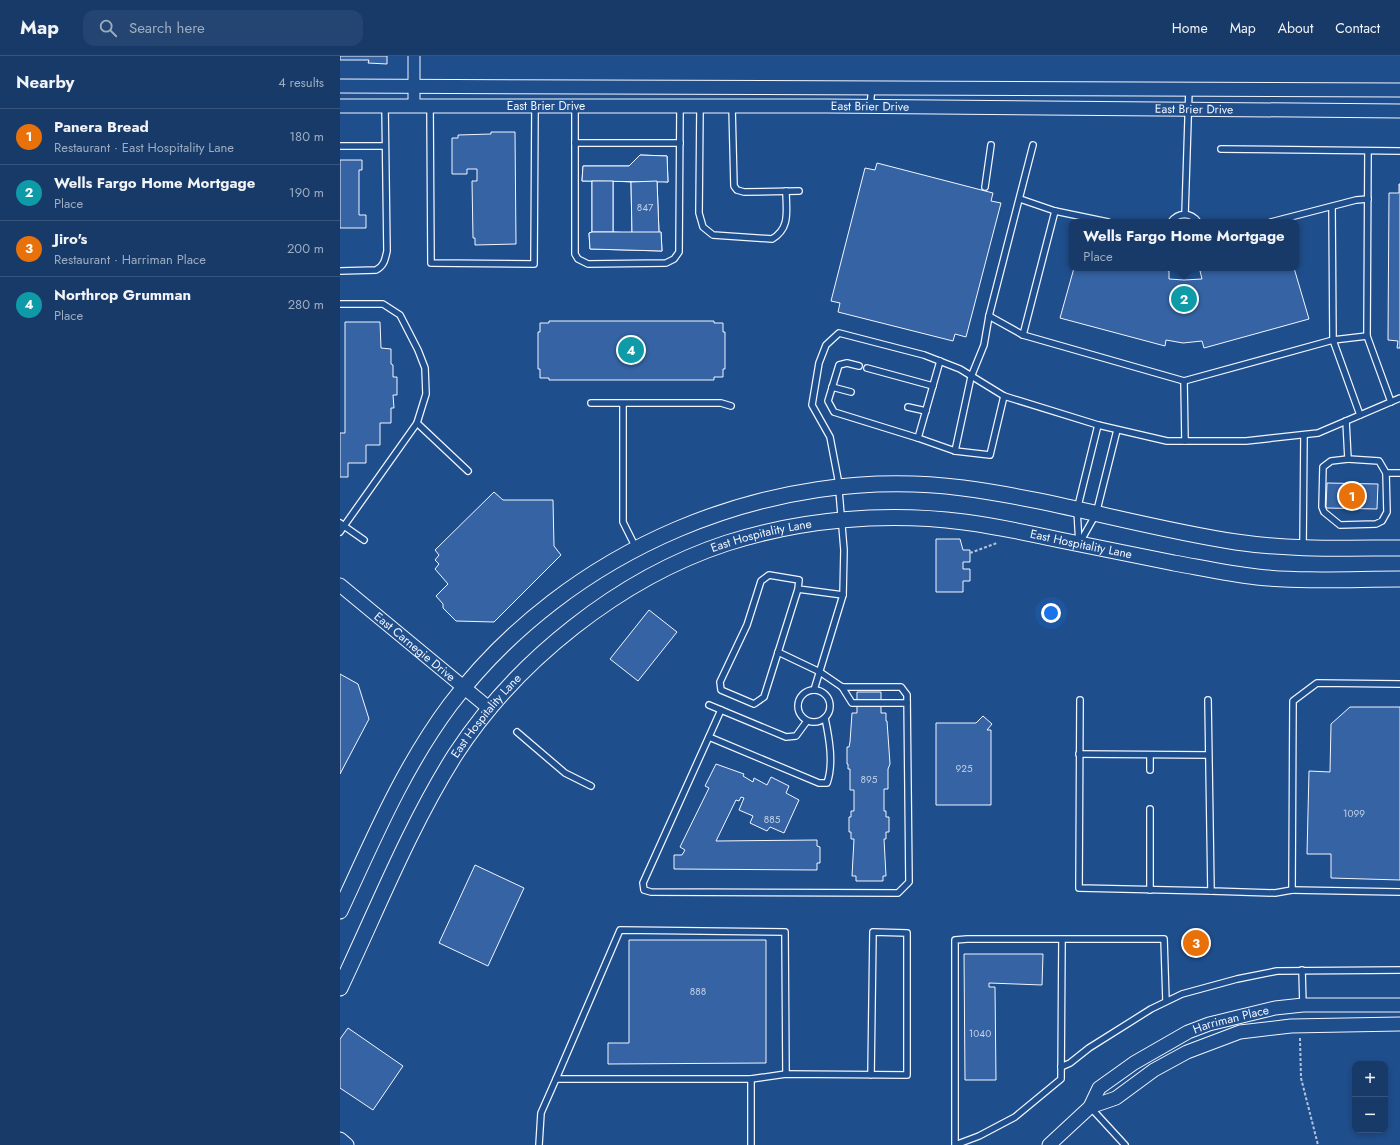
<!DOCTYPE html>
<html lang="en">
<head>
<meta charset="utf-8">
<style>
	body { margin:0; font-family:Jost,sans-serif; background:#244571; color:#f1f3f6 }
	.controls { position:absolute; right:12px; bottom:12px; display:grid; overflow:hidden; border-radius:8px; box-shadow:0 2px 6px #0003 }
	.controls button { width:36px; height:36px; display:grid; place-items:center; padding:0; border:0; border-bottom:1px solid #36547d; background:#173a69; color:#f1f3f6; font:20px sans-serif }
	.you { position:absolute; left:711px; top:557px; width:14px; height:14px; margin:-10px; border:3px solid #fff; border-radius:50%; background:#1a73e8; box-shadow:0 0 0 6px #1a73e833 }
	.badge { display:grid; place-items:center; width:26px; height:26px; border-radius:50%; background:#90b9f0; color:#fff; font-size:13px; font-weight:700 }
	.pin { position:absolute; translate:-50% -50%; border:2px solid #fff; box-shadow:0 1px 4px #0006 }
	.popup { position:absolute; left:729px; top:163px; width:230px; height:52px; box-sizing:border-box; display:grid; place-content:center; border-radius:8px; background:#173a69; filter:drop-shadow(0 1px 3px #0005); font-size:13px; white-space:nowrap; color:#9eadc0 }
	.popup b { font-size:15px; color:#f1f3f6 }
	.popup::after { content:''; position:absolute; left:50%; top:100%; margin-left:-8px; border:8px solid transparent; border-top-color:#173a69 }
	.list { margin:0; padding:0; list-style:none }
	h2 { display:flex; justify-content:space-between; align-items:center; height:52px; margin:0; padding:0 16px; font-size:17px }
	h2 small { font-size:13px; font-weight:400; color:#9eadc0 }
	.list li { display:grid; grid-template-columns:26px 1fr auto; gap:12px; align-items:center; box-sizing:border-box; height:56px; padding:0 16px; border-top:1px solid #36547d }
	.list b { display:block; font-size:15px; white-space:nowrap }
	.list p { margin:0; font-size:13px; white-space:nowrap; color:#9eadc0 }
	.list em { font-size:13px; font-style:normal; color:#9eadc0 }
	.icon { flex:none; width:22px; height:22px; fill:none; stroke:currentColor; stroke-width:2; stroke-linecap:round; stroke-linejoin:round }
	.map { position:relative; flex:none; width:1060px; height:1089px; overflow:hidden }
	header { display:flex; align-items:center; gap:24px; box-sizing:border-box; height:56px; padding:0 20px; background:#173a69; border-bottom:1px solid #36547d }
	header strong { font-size:19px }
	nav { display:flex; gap:22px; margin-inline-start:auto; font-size:14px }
	.search { width:280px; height:36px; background:#244571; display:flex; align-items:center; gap:10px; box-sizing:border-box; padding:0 14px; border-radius:12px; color:#9eadc0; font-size:15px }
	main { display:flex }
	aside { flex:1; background:#173a69 }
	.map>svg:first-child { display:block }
	.building { fill:#3563a3; stroke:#f2f6ff; fill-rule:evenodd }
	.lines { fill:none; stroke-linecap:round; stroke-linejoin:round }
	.service-casing { stroke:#f2f6ff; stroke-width:8 }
	.minor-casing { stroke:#f2f6ff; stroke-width:13 }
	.tertiary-casing { stroke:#f2f6ff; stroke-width:15 }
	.secondary-casing { stroke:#f2f6ff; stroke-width:17 }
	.path { stroke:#b3c4dc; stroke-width:2; stroke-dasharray:3 2; stroke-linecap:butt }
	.service { stroke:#1f4e8c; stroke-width:5.5 }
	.minor { stroke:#1f4e8c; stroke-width:11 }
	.tertiary { stroke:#1f4e8c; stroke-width:13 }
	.secondary { stroke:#1f4e8c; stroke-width:15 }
	.labels { text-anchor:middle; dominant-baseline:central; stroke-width:3; stroke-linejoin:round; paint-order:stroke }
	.number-label { font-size:10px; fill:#c3d1e8 }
	.street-label { font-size:12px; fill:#f2f6ff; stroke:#1f4e8c }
</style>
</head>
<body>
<header>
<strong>Map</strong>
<div class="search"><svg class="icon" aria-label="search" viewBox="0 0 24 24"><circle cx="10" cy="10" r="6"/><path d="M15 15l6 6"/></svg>Search here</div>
<nav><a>Home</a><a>Map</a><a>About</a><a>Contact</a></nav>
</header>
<main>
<aside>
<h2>Nearby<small>4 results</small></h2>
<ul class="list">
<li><span class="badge" style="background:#e8710a">1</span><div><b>Panera Bread</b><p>Restaurant · East Hospitality Lane</p></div><em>180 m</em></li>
<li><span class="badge" style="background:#0f9aa8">2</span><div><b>Wells Fargo Home Mortgage</b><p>Place</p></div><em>190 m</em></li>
<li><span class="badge" style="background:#e8710a">3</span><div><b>Jiro's</b><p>Restaurant · Harriman Place</p></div><em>200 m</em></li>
<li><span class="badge" style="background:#0f9aa8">4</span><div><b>Northrop Grumman</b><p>Place</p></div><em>280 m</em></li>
</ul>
</aside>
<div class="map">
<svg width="1060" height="1089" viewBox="0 0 1060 1089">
	<rect width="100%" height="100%" fill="#1f4e8c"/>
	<g class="building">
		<path d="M0,0H47V8L28,7L29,4H0Z"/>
		<path d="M151,76H175L176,188L135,189V182H133L132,125H137V113H127V118H112V82H118V79L151,78Z"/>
		<path d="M300,99L327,100L328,126L317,125L319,177L321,176L322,195L250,193L249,177L252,176V125H242L243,110H289ZM273,125L291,126L292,177L273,176Z"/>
		<path d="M300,99L327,100L328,126L242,125L243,110H289Z"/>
		<path d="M0,104H22V114H19V159H26V172H0Z"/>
		<path d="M537,107L653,137L651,145L661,147L626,281L615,278L613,285L498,256L500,247L491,245L525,112L535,114Z"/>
		<rect x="252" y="125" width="21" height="51"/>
		<path d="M317,125L319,177H292L291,126Z"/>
		<path d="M1059,128H1060V292H1057L1058,285L1048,284L1049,137H1059Z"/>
		<path d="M252,176H321L322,195L250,193L249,177Z"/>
		<path d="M734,212H818L829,215V223L844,224L862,223L860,215L873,212H954L969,263L864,292L862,285L843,287L826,284L825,290L720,262Z"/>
		<path d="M209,265H374V267H383V276H385V313H383V321H374V324H209V322H200V313H198V276H200V267H209Z"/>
		<path d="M5,266H40L41,292L51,293V308L53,309V321H57V339H53L54,352H51V367H40V389H26V407H8V421H0V377H5Z"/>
		<path d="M987,427L1038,428L1037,453L986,452Z"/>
		<path d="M154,436L163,444H213L214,490L221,499L154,566L116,565L103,552V548L96,540L108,528L95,513L99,508L95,504L99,499L95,494Z"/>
		<path d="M596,483H620L623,494H630V506H623V513H630V525H623V536H596Z"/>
		<path d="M309,554L337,576L298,625L270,603Z"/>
		<path d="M0,618L18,628L29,663L0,718Z"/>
		<path d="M517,636H541V657H546V665H547L550,708L548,713V733H544V755H546V761H549V776H546V783H544L546,820H543V825H516V820H512L514,783H511V776H509V761H511V755H514V734H510V713H508V708H507V691H509L510,686L512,657H517Z"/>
		<path d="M1010,651H1060V824L991,822V798H967L969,715L990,716L991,668Z"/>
		<path d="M643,660L652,668L647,674H651V749H596V667H636Z"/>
		<path d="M376,708L404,718L403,720L413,726L414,722L427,729L431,721L449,730L446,737L459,744L444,777L430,771L427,775L410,767L413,760L399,754L404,742L401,741L399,745L396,744L376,785L477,784V790L480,791V807H477V814L334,813V799H342L345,794L340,791L369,732L365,730Z"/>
		<path d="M135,809L184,832L148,910L99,887Z"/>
		<path d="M289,884H426V1007L268,1008V987H289Z"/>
		<path d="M624,898H703L702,929L649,927V931H655L656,1024H625Z"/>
		<path d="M8,972L63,1010L33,1054L0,1032V983Z"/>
	</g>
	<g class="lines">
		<defs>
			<g id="service">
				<path d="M90,50L91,207L194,208L195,51"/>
				<path d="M530,50L532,31"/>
				<path d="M235,51V198L238,203L248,208L326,207L334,203L339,196L340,51"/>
				<path d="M360,51L359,157L363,171L373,179L432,183C451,172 446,154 446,135"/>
				<path d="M392,51L394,130L397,134L404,136L459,135"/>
				<path d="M235,87H340"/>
				<path d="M0,90H45"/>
				<path d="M881,93L1060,95"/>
				<path d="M1028,95L1027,280L1051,346"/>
				<path d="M645,131L651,89"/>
				<path d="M680,143L715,155L768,166"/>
				<path d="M992,151L993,284L1020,359"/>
				<path d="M845,158L849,33"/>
				<path d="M831,166C838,156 851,156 858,166"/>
				<path d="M931,166L1016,144L1028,143"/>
				<path d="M0,215L36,214C44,210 45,204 47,195L45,50"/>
				<path d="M0,248H43L60,259L78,294L85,312L86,338L77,367"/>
				<path d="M649,260L683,279L844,325L993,284L1027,280"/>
				<path d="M683,279L715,155"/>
				<path d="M600,305L578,382L615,395L650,399L664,340"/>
				<path d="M519,310L507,307L499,309L488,345L494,356L578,382"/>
				<path d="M527,312L593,330"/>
				<path d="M844,325L845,385"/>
				<path d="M492,331L511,336"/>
				<path d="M251,347H381L391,350"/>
				<path d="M283,348V466L296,492"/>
				<path d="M568,351L586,355"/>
				<path d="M1006,365L1008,403L1039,405L1046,417H1060"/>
				<path d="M615,395L631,321L644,289L649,260L693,89"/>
				<path d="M1008,403L991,405L983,411L982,451L984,456L1000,469L1036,468L1042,465L1047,456L1046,417"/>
				<path d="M0,467L4,470L0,476"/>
				<path d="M24,484L4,470L77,367L128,415"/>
				<path d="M739,488L737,454L758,369"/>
				<path d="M739,488L756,458L777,374"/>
				<path d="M963,491L964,379"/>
				<path d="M458,533L459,524L429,519L421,525L407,569L380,626L381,634L414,648L424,641L458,533L503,539"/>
				<path d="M502,631L512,647H567"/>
				<circle cx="474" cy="650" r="16"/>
				<path d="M474,634L503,539L504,494L498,423L490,381L472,349L479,307L486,289L499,277L584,299L620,313L664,340L758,369L827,385H906L978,377L1060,342"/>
				<path d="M740,644L739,832L871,835"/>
				<path d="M868,644L871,835L935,837L952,834L953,645L977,627L1060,628"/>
				<path d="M369,649L446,681L456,680L467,665"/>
				<path d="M381,654L303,827L304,834L311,836L558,837L569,826L567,639L561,631H502L480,616L438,596"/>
				<path d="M177,676L225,717L251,730"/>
				<path d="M369,681L479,727H487C494,708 489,681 485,662"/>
				<path d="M739,698L868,699"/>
				<path d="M810,699V714"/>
				<path d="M810,753V834"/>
				<path d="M952,834L1060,836"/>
				<path d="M722,883L721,1023L675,1061L639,1080L615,1089V884L627,883H824L826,945"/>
				<path d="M962,914L963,949"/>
				<path d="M721,1011L730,1007L749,992L811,953L842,938L897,923L937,915L1060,914"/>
				<path d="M216,1023L280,874L445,876L446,1018"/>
				<path d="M411,1023L446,1018L567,1019V877L533,876L531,1019"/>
				<path d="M751,1052L785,1089"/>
				<path d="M199,1089L201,1057L216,1023H411V1089"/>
			</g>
			<path id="minor" d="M74,0V50"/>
			<g id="tertiary">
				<path d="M0,30L1060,34"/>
				<path id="s1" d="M0,50H486L1060,55"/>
				<path id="s2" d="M0,529L150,653"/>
				<path d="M750,1051L776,1042L814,1014L847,996L900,976L951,970L1060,968"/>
				<path d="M0,1083L7,1089"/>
				<path id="s3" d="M709,1089L750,1051L759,1032L794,1007L848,976L869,968L935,952L963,949H1060"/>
			</g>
			<g id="secondary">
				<path d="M0,855C33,784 63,712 110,649C227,494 430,407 623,432C715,444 804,472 896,486C950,494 1005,492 1060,492"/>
				<path id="s4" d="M0,932C37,854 69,772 115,699C176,605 280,522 387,487C462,463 545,456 624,466C656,470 688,477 720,484C758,492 796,499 834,507C862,512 889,518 917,521C965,526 1013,523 1060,523"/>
			</g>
		</defs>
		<use href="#service" class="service-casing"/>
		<use href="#minor" class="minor-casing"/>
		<use href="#tertiary" class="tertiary-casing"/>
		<use href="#secondary" class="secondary-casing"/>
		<g class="path">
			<path d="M630,497L657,487"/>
			<path d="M960,982L961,1022L978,1089"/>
		</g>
		<use href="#service" class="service"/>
		<use href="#minor" class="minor"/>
		<use href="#tertiary" class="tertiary"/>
		<use href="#secondary" class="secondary"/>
	</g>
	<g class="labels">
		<g class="number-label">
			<text x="305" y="151">847</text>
			<text x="624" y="712">925</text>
			<text x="529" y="723">895</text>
			<text x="1014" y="757">1099</text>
			<text x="432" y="763">885</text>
			<text x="358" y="935">888</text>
			<text x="640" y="977">1040</text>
		</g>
		<g class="street-label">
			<text stroke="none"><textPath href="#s1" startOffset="206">East Brier Drive</textPath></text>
			<text stroke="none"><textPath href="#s1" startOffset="530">East Brier Drive</textPath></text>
			<text stroke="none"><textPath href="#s1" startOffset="854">East Brier Drive</textPath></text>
			<text stroke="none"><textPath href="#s4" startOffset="646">East Hospitality Lane</textPath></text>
			<text stroke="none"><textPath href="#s4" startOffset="970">East Hospitality Lane</textPath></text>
			<text stroke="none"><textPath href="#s2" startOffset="97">East Carnegie Drive</textPath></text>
			<text stroke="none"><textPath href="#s4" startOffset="310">East Hospitality Lane</textPath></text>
			<text stroke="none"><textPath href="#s3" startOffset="227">Harriman Place</textPath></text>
		</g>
	</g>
</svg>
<div class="controls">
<button>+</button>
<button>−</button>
</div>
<div class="you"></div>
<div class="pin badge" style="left:1012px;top:440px;background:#e8710a">1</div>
<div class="pin badge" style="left:844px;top:243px;background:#0f9aa8">2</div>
<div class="popup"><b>Wells Fargo Home Mortgage</b>Place</div>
<div class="pin badge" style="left:856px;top:887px;background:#e8710a">3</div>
<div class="pin badge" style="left:291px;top:294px;background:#0f9aa8">4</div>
</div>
</main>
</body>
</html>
